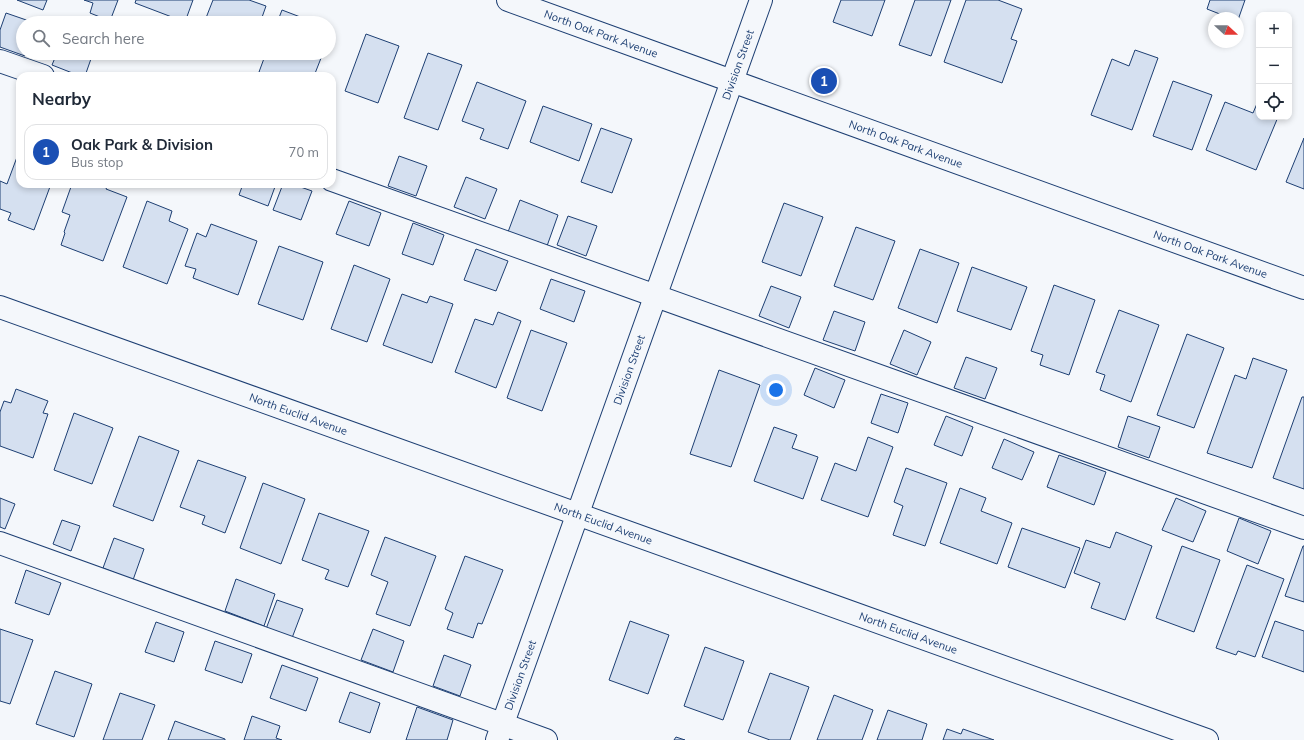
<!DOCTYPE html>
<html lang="en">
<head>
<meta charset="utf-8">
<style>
	body { margin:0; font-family:Mulish,sans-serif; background:#f2f2f3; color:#1f2937 }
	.controls { position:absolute; right:12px; top:12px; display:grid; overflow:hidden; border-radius:8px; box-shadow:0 2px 6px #0003 }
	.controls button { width:36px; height:36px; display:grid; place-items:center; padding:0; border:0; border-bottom:1px solid #e0e1e3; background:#fff; color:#1f2937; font:20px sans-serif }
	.compass { position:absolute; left:1208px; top:12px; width:36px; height:36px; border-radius:50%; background:#fff; box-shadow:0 2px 6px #0003; rotate:111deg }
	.you { position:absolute; left:776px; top:390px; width:14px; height:14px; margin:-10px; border:3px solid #fff; border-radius:50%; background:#1a73e8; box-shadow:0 0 0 6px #1a73e833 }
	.badge { display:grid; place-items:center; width:26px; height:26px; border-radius:50%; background:#111827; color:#fff; font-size:13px; font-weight:700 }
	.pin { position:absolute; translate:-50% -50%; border:2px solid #fff; box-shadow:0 1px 4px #0006 }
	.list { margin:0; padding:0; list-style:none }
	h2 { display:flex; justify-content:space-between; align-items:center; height:52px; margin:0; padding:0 16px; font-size:17px }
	h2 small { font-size:13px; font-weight:400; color:#747a83 }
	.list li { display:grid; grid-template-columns:26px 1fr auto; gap:12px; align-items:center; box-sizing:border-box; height:56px; margin:0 8px 8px; padding:0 8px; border:1px solid #e0e1e3; border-radius:12px }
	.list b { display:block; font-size:15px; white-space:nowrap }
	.list p { margin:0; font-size:13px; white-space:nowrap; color:#747a83 }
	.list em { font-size:13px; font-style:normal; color:#747a83 }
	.icon { flex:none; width:22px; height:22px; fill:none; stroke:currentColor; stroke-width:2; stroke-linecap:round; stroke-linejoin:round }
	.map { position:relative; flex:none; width:1304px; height:740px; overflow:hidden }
	.search { position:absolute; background:#fff; box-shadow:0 2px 6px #0003; left:16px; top:16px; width:320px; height:44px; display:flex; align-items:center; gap:10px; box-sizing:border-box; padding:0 14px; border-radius:22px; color:#747a83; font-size:15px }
	.panel { position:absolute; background:#fff; box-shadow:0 2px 6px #0003; left:16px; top:72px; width:320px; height:116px; border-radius:12px }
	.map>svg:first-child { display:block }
	.building { fill:#d5e0f0; stroke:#1d3f73 }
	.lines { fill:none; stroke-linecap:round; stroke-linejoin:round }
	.minor-casing { stroke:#1d3f73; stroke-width:24 }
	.minor { stroke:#f4f7fb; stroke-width:22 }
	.labels { text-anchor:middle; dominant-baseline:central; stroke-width:3; stroke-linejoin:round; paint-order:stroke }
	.street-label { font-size:11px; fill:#1d3f73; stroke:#f4f7fb }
</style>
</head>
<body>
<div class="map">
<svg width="1304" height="740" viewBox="0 0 1304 740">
	<rect width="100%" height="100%" fill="#f4f7fb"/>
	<g class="building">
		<path d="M17,0H47L43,10Z"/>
		<path d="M84,0H118L110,21L90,13L93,3Z"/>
		<path d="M136,0H193L185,22L135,3Z"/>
		<path d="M213,0H249L266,6L260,23H204Z"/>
		<path d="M841,0H885L872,36L833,22Z"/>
		<path d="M915,0H951L931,56L899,45Z"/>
		<path d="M966,0H998L1022,9L1011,39L1017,41L1002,83L944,62Z"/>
		<path d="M1210,0H1245L1238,20V18H1230L1207,9Z"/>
		<path d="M282,10L316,23H277Z"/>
		<path d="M6,13L35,23H23V53H26L25,56L0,47V30Z"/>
		<path d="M366,34L399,46L378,103L345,91Z"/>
		<path d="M1135,50L1158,58L1132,130L1091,115L1112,59L1129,66Z"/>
		<path d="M57,53H93L85,76H80L52,65Z"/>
		<path d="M219,53H230L229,57Z"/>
		<path d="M266,53H323L314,76H271L259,72Z"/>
		<path d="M428,53L462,65L438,130L404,118Z"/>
		<path d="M1173,81L1212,95L1192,150L1153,136Z"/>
		<path d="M477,82L526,101L508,149L480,139L484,129L462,121Z"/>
		<path d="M1259,99V117H1278L1256,170L1206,150L1225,102L1253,113Z"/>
		<path d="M543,106L592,124L579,161L530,142Z"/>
		<path d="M601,128L632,139L612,193L581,182Z"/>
		<path d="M1304,138V189L1286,182Z"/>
		<path d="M20,149V184H51L34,230L8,220L11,213L0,209V181L7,184Z"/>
		<path d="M399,156L427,166L416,196L388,186Z"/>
		<path d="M466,177L497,189L485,219L454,207Z"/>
		<path d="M72,184L81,186V184H108L106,189L127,197L103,261L61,245L65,233L64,232L70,215L62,212Z"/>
		<path d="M243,184H276L268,206L239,195Z"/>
		<path d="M283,184H292L312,191L301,220L273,210Z"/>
		<path d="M520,200L558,215L547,246L508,232Z"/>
		<path d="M147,201L172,211L169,221L188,229L167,284L123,267Z"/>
		<path d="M349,201L381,213L369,246L336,234Z"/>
		<path d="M784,203L823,217L801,276L762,262Z"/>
		<path d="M568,216L597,226L586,256L557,245Z"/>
		<path d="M413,223L444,235L433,265L402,254Z"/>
		<path d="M211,224L257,241L238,295L193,278L196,269L185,266L197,233L206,237Z"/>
		<path d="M856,227L895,241L873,300L834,286Z"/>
		<path d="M279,246L323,262L303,320L258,304Z"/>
		<path d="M476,249L508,261L496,291L464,280Z"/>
		<path d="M920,249L959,263L937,323L898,308Z"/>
		<path d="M354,265L390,279L367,342L331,329Z"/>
		<path d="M972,267L1027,287L1011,330L957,311Z"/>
		<path d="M551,279L585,291L574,322L540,309Z"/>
		<path d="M1054,285L1095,300L1069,375L1040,365L1043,355L1031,351Z"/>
		<path d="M771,286L801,297L789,328L759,316Z"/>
		<path d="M402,294L427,303L430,296L453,304L432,363L383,345Z"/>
		<path d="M1119,310L1159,325L1131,402L1100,390L1105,375L1096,372Z"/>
		<path d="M834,311L865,322L855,351L823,340Z"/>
		<path d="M498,312L521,321L496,388L455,372L475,319L493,325Z"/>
		<path d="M531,330L567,343L542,411L507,398Z"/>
		<path d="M904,330L931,342L917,375L890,364Z"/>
		<path d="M1187,334L1224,348L1194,428L1157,415Z"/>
		<path d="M966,357L997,368L985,399L954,388Z"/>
		<path d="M1253,358L1287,370L1252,468L1207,453L1235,375L1246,379Z"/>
		<path d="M815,368L845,380L834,408L804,395Z"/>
		<path d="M719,370L760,385L731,467L690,454Z"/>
		<path d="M16,389L48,401L43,413L48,414L33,458L0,446V412L4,401L11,403Z"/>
		<path d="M881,394L908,403L898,433L871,423Z"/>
		<path d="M1302,397H1304V489L1273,478Z"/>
		<path d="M74,413L113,428L92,484L54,470Z"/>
		<path d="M946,416L973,427L962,456L934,445Z"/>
		<path d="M1128,416L1160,427L1149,458L1118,447Z"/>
		<path d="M774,427L797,435L792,448L818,457L803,499L754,481Z"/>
		<path d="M139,436L179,451L153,521L113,506Z"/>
		<path d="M868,437L893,447L868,517L821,500L835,463L856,471Z"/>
		<path d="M1004,439L1034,452L1022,480L992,468Z"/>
		<path d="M1059,455L1106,472L1094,505L1047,487Z"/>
		<path d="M198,460L246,477L225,533L202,524L205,516L180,507Z"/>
		<path d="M906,468L947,483L925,546L893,535L903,506L894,502Z"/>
		<path d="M263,483L305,499L281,564L240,548Z"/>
		<path d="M960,488L986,498L981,511L1012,523L997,564L940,543Z"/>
		<path d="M0,498L15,504L5,529L0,527Z"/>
		<path d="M1176,498L1206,511L1193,542L1162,530Z"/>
		<path d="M319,513L369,531L348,587L325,579L329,570L302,560Z"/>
		<path d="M1239,518L1271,531L1258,564L1227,551Z"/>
		<path d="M62,520L80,526L71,551L53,544Z"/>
		<path d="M1022,528L1080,548L1065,588L1008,567Z"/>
		<path d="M1116,532L1152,546L1125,620L1091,608L1100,583L1074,573L1086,540L1110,548Z"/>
		<path d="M385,537L436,556L410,626L376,614L388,582L371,575Z"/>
		<path d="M114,538L144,549L133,580L103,568Z"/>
		<path d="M1182,546L1220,560L1194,632L1156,618Z"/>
		<path d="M1303,546H1304V602L1285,596Z"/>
		<path d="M465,556L503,570L482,624L478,623L473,638L447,629L453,613L445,609Z"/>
		<path d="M1247,565L1284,579L1255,657L1238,651L1236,655L1216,648Z"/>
		<path d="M26,570L61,583L49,615L15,603Z"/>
		<path d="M236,579L275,594L264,626L225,611Z"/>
		<path d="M277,600L303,609L292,638L266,629Z"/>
		<path d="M630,621L669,635L648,694L609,680Z"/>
		<path d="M1275,621L1304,631V672L1262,657Z"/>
		<path d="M156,622L184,632L174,662L145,652Z"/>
		<path d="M0,629L33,640L10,704L0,701Z"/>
		<path d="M373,629L404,641L393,672L361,660Z"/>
		<path d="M215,641L252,654L242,683L205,670Z"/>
		<path d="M705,647L744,661L723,720L684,706Z"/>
		<path d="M444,655L471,665L460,696L433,686Z"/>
		<path d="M282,665L318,678L306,711L270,698Z"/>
		<path d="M55,671L92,684L74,737L36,724Z"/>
		<path d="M770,673L809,687L790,740H770L748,732Z"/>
		<path d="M350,692L380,703L370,733L339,722Z"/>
		<path d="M120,693L155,705L142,740H103Z"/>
		<path d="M834,695L873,710L862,740H817Z"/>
		<path d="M417,707L453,720L447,740H406Z"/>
		<path d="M888,710L927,724L922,740H877Z"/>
		<path d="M252,716L280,726L276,738L282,740H244Z"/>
		<path d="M175,721L225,739V740H168Z"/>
		<path d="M947,729L961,734L963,729L994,740H943Z"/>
		<path d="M676,737L685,740H674Z"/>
	</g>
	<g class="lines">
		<defs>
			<g id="minor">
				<path id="s1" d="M508,0L1304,288"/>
				<path d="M0,61L43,76"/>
				<path d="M332,180L1304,528"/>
				<path id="s2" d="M0,307L1207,740"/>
				<path d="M0,543L546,740"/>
				<path id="s3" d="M497,740L761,0"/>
			</g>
		</defs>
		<use href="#minor" class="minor-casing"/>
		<use href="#minor" class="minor"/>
	</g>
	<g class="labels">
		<g class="street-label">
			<text stroke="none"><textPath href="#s1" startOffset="99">North Oak Park Avenue</textPath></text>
			<text stroke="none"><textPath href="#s3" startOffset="717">Division Street</textPath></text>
			<text stroke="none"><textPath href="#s1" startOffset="423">North Oak Park Avenue</textPath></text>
			<text stroke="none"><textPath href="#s1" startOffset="747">North Oak Park Avenue</textPath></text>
			<text stroke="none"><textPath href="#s3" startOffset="393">Division Street</textPath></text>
			<text stroke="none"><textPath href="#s2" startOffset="317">North Euclid Avenue</textPath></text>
			<text stroke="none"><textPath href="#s2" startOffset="641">North Euclid Avenue</textPath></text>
			<text stroke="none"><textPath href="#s2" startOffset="965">North Euclid Avenue</textPath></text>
			<text stroke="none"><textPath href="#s3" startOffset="69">Division Street</textPath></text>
		</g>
	</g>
</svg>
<div class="controls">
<button>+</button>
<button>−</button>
<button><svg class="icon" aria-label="locate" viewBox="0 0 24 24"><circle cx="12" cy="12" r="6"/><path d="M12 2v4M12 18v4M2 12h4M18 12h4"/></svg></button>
</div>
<svg class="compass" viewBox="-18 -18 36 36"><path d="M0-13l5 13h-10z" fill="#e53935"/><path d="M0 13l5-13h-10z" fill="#747a83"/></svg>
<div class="you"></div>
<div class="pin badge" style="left:824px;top:81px;background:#1a4fb4">1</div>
<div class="search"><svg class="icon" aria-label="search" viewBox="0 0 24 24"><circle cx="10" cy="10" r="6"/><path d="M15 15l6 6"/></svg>Search here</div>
<section class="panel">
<h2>Nearby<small></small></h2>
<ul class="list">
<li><span class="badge" style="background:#1a4fb4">1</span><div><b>Oak Park &amp; Division</b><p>Bus stop</p></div><em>70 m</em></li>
</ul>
</section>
</div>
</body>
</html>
